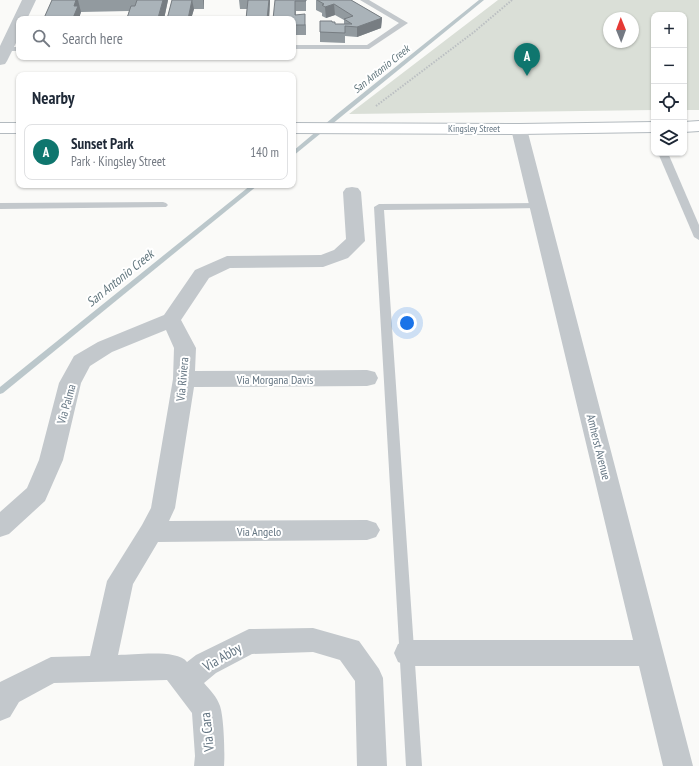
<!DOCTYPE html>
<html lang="en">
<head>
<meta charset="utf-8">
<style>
	body { margin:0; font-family:"PT Sans Narrow",sans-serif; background:#f6f6f7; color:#1f2937 }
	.controls { position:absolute; right:12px; top:12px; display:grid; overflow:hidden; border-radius:8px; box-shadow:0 1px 3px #0004 }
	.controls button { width:36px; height:36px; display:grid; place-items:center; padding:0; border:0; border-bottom:1px solid #e0e1e3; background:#fff; color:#1f2937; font:20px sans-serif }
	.compass { position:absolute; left:603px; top:12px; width:36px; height:36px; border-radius:50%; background:#fff; box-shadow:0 1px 3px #0004; rotate:359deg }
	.you { position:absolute; left:407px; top:323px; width:14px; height:14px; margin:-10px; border:3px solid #fff; border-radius:50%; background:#1a73e8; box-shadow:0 0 0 6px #1a73e833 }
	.badge { display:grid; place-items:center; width:26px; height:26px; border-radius:50%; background:#0f766e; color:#fff; font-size:13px; font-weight:700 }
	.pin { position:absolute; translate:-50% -33px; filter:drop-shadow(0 1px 2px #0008) }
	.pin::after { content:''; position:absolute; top:21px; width:14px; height:12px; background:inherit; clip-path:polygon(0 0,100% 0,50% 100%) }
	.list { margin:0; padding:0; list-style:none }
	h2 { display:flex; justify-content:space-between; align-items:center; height:52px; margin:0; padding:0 16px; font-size:17px }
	h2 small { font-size:13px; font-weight:400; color:#747a83 }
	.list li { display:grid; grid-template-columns:26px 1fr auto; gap:12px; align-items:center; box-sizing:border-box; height:56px; margin:0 8px 8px; padding:0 8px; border:1px solid #e0e1e3; border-radius:8px }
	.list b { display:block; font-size:15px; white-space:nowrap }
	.list p { margin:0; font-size:13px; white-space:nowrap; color:#747a83 }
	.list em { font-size:13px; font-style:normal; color:#747a83 }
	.icon { flex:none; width:22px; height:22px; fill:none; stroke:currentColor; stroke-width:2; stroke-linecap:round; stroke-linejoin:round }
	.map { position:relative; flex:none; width:699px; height:766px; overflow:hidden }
	.search { position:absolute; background:#fff; box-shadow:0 1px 3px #0004; left:16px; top:16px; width:280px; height:44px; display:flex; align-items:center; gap:10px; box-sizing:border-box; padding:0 14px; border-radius:8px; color:#747a83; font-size:15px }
	.panel { position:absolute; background:#fff; box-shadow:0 1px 3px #0004; left:16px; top:72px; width:280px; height:116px; border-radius:8px }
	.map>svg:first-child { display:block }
	.green { fill:#dadfd7; fill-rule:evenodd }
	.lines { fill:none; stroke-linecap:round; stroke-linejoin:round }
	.stream { fill:#bbc7cb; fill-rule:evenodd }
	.secondary-casing { stroke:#b3babf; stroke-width:2 }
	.path { stroke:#bbbfc2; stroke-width:2; stroke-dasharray:1.5 1.5; stroke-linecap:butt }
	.lane { fill:#c3c8cc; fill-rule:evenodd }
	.street { fill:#c3c8cc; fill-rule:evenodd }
	.secondary { fill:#fff; fill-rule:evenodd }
	.wall { fill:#929a9f }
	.shaded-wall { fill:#777d82 }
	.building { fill:#aab3b9; stroke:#777d82 }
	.labels { text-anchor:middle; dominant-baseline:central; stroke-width:4; stroke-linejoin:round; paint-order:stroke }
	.far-street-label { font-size:10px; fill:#657683; stroke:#fff }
	.far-water-label { font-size:11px; font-style:italic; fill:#60757c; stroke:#fff }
	.street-label { font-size:12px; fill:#657683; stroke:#fff }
	.water-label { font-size:13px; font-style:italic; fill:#60757c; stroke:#fff }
	.near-street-label { font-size:14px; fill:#657683; stroke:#fff }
</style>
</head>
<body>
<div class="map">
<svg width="699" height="766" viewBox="0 0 699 766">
	<rect width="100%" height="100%" fill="#fafaf8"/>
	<path class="green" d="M498,0H699V110H684V15H654V110L349,114ZM609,18H633V42H609Z"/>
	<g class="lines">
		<g class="stream">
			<path d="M479,0H484L293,156V151L337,114Z"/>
			<path d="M251,185H258L3,393L0,394V387Z"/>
		</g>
		<defs>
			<g id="secondary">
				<path d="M699,121V131L684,132V122Z"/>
				<path d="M654,122V132L519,134L293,133V123L519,124Z"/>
				<rect x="0" y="123" width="19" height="10"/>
			</g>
		</defs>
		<use href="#secondary" class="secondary-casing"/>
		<path class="path" d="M376,106L474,32L512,0"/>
		<g class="lane">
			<path d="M360,0H369L408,23L369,49H293V45H367L399,23Z"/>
			<rect x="0" y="47" width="19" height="4"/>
			<path d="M658,153H668L699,225V240L694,237Z"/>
			<path d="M163,202L166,203L168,205L166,207L0,209V203Z"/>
			<path d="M538,203L541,204L543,206L541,208L384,210L422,766H406L374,207L379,204Z"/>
		</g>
		<g class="street">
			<path d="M22,0H36L27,19H19V37L7,61L5,64L0,65V46Z"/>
			<path d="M519,124L525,126L527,129L693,766H663L639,666H408L398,662L394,653L398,644L408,640H633L511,129L513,126Z"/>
			<path d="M352,187L358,188L361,192L365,241L348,258L323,267L230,268L209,278L181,320L196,348L195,371L367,370L375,372L378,378L375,384L367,386L194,387L175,508L169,521L367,520L376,523L380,530L376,537L367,540L158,542L133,584L118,655C135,655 177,649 187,662L196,655L249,629L313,628L359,641L379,669L383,678L387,766H357L355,681L340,660L313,652L252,654L216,673L204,683C210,690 217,697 220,706C224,718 225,754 224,766H194L195,756L192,713L167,680L54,683L19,702L10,717L0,721V682L51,657L90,656L107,581L142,525L151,508L173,379L174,348L166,330L112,352L90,366L81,383L63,460L45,501L9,534L0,537V512L27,488L39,460L59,383L74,356L98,342L164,315L195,270L227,256L321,255L334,250L346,239L343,192L346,188Z"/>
		</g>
		<use href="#secondary" class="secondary"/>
	</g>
	<g class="wall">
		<path d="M52,0H168L164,19H127L129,11L81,12L80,15V19H44Z"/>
		<path d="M172,0H204V9H194L191,19H167Z"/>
		<path d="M239,0H270L269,19H246L247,9H240Z"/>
		<path d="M275,0H306V11H296V15L306,25V35H293V19Z"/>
		<path d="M316,0H351L382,18L381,28L357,37L345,36V43L320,42V32L332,22L335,24H344V20L335,15L326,18L322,16V13L316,10Z"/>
	</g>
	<g class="shaded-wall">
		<path d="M76,0H78L81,12L80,15V19H73L74,6Z"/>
		<path d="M163,0H168L164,19H158Z"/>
		<path d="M192,0L194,9L191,19H188Z"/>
		<path d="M203,0H204V9Z"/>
		<path d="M269,0H270L269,19H267Z"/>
		<path d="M334,4L335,15L326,18L325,7Z"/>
		<path d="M382,18L381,28L357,37V27Z"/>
	</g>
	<g class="building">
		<path d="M52,0H76L74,6H78L73,18H44Z"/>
		<path d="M137,0H163L158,18H127L131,6H135Z"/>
		<path d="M172,0H192L188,19H167Z"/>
		<path d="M248,0H269L267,19H246Z"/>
		<path d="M275,0H306V1H295V15L305,14V25H293V19H273Z"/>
		<path d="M317,0H351L382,18L357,27L345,26V33L320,32V21H332V22H335V24H352L344,19L353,16L334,4L325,7L322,5L324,4Z"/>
	</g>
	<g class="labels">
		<g class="far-street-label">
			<text x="474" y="128">Kingsley Street</text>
		</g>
		<g class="far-water-label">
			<text transform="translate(381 69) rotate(-39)">San Antonio Creek</text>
		</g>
		<g class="street-label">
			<text transform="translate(182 379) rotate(-85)">Via Riviera</text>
			<text x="275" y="379">Via Morgana Davis</text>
			<text transform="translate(66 404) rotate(-74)">Via Palma</text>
			<text transform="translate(599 447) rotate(76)">Amherst Avenue</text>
			<text x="259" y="531">Via Angelo</text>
		</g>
		<g class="water-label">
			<text transform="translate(120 278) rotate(-39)">San Antonio Creek</text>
		</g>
		<g class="near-street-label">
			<text transform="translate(222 657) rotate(-30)">Via Abby</text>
			<text transform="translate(207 732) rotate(-96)">Via Cara</text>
		</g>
	</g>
</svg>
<div class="controls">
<button>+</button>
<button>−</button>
<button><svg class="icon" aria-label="locate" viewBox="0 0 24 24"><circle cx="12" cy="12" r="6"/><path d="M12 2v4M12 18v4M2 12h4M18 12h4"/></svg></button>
<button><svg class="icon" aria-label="layers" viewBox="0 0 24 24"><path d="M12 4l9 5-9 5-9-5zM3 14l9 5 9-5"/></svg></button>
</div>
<svg class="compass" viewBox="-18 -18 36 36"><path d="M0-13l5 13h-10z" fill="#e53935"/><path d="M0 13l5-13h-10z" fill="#747a83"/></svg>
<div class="you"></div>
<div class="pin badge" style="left:527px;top:76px">A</div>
<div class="search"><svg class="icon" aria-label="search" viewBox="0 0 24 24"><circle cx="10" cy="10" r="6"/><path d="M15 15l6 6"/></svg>Search here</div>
<section class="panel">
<h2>Nearby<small></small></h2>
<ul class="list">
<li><span class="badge">A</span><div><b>Sunset Park</b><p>Park · Kingsley Street</p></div><em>140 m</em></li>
</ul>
</section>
</div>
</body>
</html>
